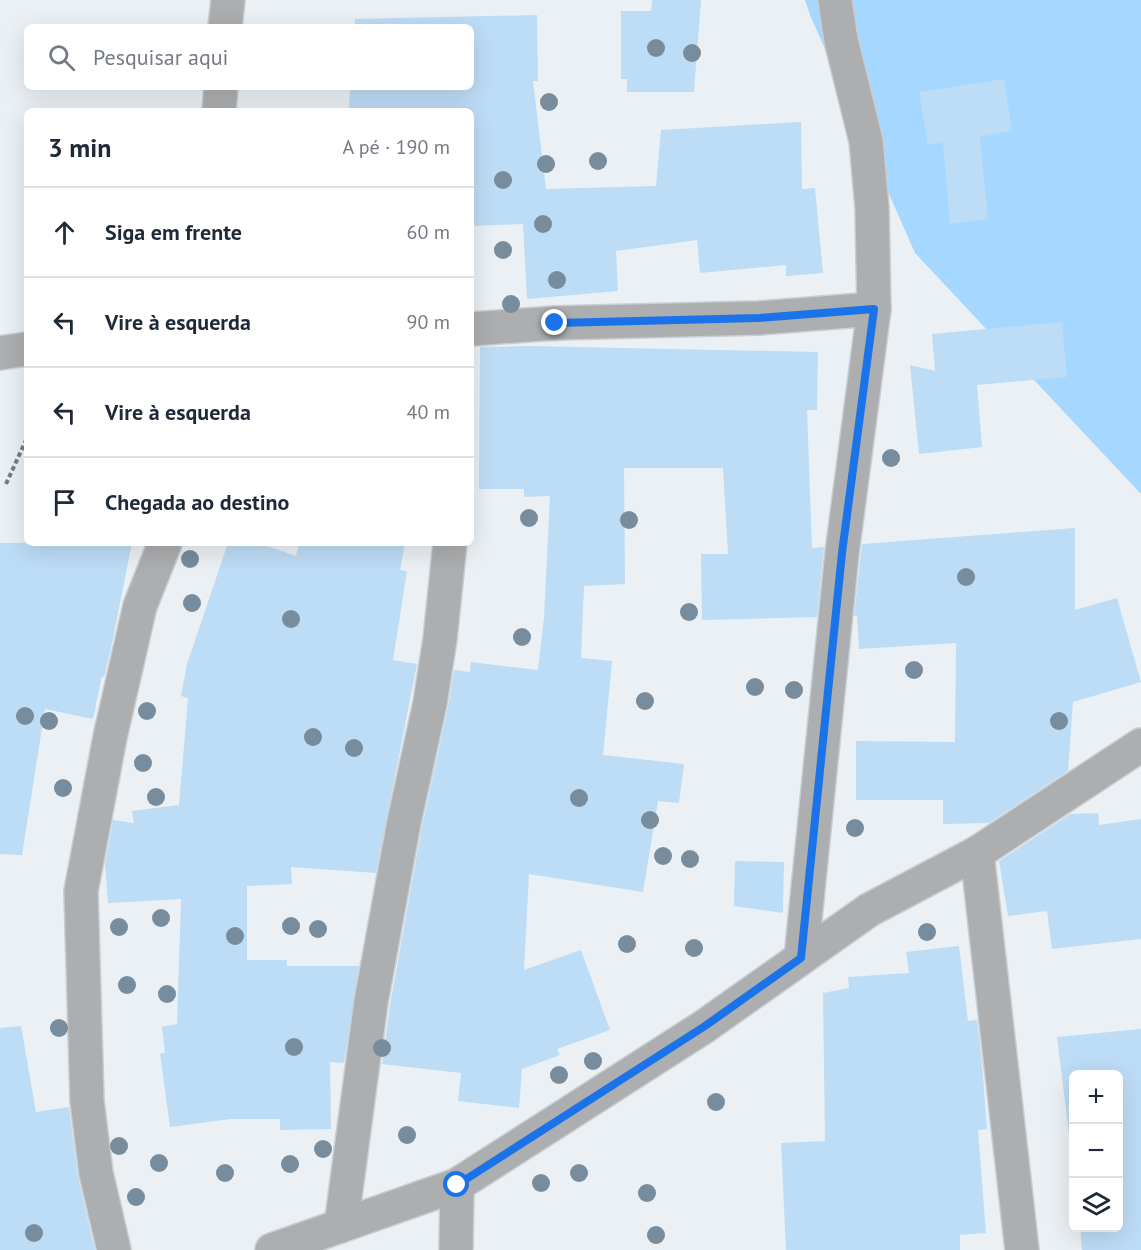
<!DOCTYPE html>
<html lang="pt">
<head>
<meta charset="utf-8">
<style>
	body { margin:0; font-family:"PT Sans",sans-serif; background:#f2f2f3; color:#1f2937 }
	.controls { position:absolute; right:18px; bottom:18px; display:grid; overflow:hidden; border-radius:9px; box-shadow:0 6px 24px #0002 }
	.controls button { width:54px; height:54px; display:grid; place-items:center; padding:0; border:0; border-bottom:2px solid #e0e1e3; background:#fff; color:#1f2937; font:30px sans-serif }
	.stop { position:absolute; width:18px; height:18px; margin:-14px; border:4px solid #1a73e8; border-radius:50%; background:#fff }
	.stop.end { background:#1a73e8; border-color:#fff; box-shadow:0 2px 6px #0008 }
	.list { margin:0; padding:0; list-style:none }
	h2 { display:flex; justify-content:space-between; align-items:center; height:78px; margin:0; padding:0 24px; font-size:26px }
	h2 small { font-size:20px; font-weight:400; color:#747a83 }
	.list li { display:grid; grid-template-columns:39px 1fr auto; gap:18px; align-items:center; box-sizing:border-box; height:90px; padding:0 24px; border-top:2px solid #e0e1e3 }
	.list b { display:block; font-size:22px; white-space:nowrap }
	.list em { font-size:20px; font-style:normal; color:#747a83 }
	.icon { flex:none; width:33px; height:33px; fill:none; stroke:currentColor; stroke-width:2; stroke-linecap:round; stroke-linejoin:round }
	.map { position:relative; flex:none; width:1141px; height:1250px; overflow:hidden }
	.search { position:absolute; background:#fff; box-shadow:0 6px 24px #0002; left:24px; top:24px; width:450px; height:66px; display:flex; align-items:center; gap:15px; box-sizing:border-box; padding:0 21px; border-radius:9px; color:#747a83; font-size:22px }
	.panel { position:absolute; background:#fff; box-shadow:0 6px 24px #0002; left:24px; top:108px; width:450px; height:438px; border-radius:9px }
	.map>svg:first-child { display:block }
	.green { fill:#a6d7fe }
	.building { fill:#bddcf5 }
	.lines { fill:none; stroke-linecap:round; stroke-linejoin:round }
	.minor-casing { stroke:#c9ced2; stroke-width:36 }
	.path { stroke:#797c7f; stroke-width:4; stroke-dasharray:4.5 3; stroke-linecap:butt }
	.minor { stroke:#acaeb0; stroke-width:33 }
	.tree { fill:#778c9c }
	.route { stroke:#1a73e8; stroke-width:8 }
</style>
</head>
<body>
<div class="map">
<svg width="1141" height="1250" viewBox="0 0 1141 1250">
	<rect width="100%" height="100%" fill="#ebf0f5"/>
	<path class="green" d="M805,0H1141V494L915,253L810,15Z"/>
	<g class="building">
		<path d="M652,0H701L694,92H627V79H621V11H651Z"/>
		<path d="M537,15L538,81H533L546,189L656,186L661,130L801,122L802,189L815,188L823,273L786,276V265L700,273L697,240L616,251L618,291L527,299L523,224L471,226V111H349L350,87H471V27H354L355,19Z"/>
		<path d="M1004,79L1012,131L980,137L988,219L950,224L943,143L928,145L919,92Z"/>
		<path d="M1062,322L1067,377L977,385L982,447L919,454L910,365L935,371L932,334Z"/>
		<path d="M530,346L818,352L817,410H807L812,548L824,547L817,617L702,620L701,554H728L723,468H624L625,584L584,586L581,658L612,661L603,755L684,764L679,803L658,801L643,892L529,874L524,970L581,950L610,1030L557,1049L560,1055L522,1069L519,1108L458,1101L461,1073L382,1064L390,1005L422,826L448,707L454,670L470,672L471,662L538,670L544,617L550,496L524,497V489H479L480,347Z"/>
		<path d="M1075,528V610L1117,598L1141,682L1073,702L1068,771L989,823L943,824V800H856V741L955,742L956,643L859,649L857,616H854L862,544Z"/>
		<path d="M0,543H132L111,648L104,677L102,676L93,719L45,709L22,855L0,854Z"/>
		<path d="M228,543H258L296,556L299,543H405L400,570L407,571L393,660L417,664L376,873L291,867L292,884L247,886V960H287V966H359L344,1063L330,1062L331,1129L280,1130V1119H231L170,1127L160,1054L165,1053L162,1027L177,1024L181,899L108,903L105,864L113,820L134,823L132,811L179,805L188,698L181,696L187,664Z"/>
		<path d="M1098,813L1099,825L1141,819V939L1052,949L1047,911L1008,916L999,861L1070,814Z"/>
		<path d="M735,861L784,862L783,913L734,906Z"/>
		<path d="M959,946L968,1021L977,1020L982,1063L987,1129L978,1130L986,1233L960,1235V1250H786L781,1143L825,1141L823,993L849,988L848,977L909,973L906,952Z"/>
		<path d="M21,1026L36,1112L69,1107L78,1177L95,1250H0V1028Z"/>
		<path d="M1141,1029V1250H1082L1080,1227H1119V1074H1074V1174L1057,1037Z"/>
	</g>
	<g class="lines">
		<defs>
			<g id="minor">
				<path d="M225,27L228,0"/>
				<path d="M219,111L221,87"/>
				<path d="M471,329L555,323L759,318L874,309"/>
				<path d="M0,353L27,349"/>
				<path d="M977,853L1022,1250"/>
				<path d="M801,958L842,553L874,309L872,208L866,141L841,40L835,0"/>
				<path d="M341,1226L371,1002L404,822L430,703L440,639L450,543"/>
				<path d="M114,1250L96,1173L87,1101L81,891L110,737L140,606L165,543"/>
				<path d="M272,1250L457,1185L705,1026L869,910L977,853L1141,745"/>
				<path d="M456,1250L457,1185"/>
			</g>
		</defs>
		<use href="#minor" class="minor-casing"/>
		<path class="path" d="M6,484L27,438"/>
		<use href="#minor" class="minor"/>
	</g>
	<g class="tree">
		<circle cx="656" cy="48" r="9"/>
		<circle cx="692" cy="53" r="9"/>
		<circle cx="549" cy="102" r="9"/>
		<circle cx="598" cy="161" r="9"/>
		<circle cx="546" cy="164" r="9"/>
		<circle cx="503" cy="180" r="9"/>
		<circle cx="543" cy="224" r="9"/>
		<circle cx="503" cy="250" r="9"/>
		<circle cx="557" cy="280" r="9"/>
		<circle cx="511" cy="304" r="9"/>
		<circle cx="891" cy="458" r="9"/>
		<circle cx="529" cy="518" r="9"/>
		<circle cx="629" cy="520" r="9"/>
		<circle cx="190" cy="559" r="9"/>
		<circle cx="966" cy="577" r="9"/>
		<circle cx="192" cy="603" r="9"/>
		<circle cx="689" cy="612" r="9"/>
		<circle cx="291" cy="619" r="9"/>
		<circle cx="522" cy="637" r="9"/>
		<circle cx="914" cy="670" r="9"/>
		<circle cx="755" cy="687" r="9"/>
		<circle cx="794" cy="690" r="9"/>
		<circle cx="645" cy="701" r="9"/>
		<circle cx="147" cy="711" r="9"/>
		<circle cx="25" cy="716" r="9"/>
		<circle cx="49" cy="721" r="9"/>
		<circle cx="1059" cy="721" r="9"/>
		<circle cx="313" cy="737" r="9"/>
		<circle cx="354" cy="748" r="9"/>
		<circle cx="143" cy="763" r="9"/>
		<circle cx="63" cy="788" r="9"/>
		<circle cx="156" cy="797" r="9"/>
		<circle cx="579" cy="798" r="9"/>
		<circle cx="650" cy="820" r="9"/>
		<circle cx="855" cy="828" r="9"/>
		<circle cx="663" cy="856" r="9"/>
		<circle cx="690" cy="859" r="9"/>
		<circle cx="161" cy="918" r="9"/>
		<circle cx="291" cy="926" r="9"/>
		<circle cx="119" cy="927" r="9"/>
		<circle cx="318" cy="929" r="9"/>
		<circle cx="927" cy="932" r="9"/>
		<circle cx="235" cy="936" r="9"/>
		<circle cx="627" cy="944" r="9"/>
		<circle cx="694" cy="948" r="9"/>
		<circle cx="127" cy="985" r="9"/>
		<circle cx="167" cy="994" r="9"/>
		<circle cx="59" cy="1028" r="9"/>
		<circle cx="294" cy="1047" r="9"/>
		<circle cx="382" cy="1048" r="9"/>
		<circle cx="593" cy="1061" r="9"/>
		<circle cx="559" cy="1075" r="9"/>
		<circle cx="716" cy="1102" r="9"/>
		<circle cx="407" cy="1135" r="9"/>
		<circle cx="119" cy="1146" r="9"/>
		<circle cx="323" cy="1149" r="9"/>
		<circle cx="159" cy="1163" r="9"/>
		<circle cx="290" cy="1164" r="9"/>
		<circle cx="225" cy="1173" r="9"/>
		<circle cx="579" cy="1173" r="9"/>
		<circle cx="541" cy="1183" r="9"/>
		<circle cx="647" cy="1193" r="9"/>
		<circle cx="136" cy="1197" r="9"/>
		<circle cx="34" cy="1233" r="9"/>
		<circle cx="656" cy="1235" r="9"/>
	</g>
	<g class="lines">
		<path class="route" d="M457,1185L705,1026L801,958L842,553L874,309L759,318L555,323"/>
	</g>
</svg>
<div class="controls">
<button>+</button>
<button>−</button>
<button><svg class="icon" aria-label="layers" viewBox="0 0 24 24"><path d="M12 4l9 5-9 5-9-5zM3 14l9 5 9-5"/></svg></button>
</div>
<div class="stop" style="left:457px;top:1185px"></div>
<div class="stop end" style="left:555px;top:323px"></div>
<div class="search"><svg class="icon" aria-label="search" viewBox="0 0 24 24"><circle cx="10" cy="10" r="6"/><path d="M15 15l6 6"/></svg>Pesquisar aqui</div>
<section class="panel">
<h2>3 min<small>A pé · 190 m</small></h2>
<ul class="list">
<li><svg class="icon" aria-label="ahead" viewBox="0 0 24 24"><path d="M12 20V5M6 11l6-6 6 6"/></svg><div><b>Siga em frente</b></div><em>60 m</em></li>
<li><svg class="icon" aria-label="left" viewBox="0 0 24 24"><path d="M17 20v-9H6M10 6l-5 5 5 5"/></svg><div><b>Vire à esquerda</b></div><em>90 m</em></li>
<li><svg class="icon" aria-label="left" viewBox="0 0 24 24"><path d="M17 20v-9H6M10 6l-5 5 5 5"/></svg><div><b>Vire à esquerda</b></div><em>40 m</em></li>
<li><svg class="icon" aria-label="arrive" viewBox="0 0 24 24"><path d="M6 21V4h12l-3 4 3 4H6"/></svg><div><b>Chegada ao destino</b></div></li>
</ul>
</section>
</div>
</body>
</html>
